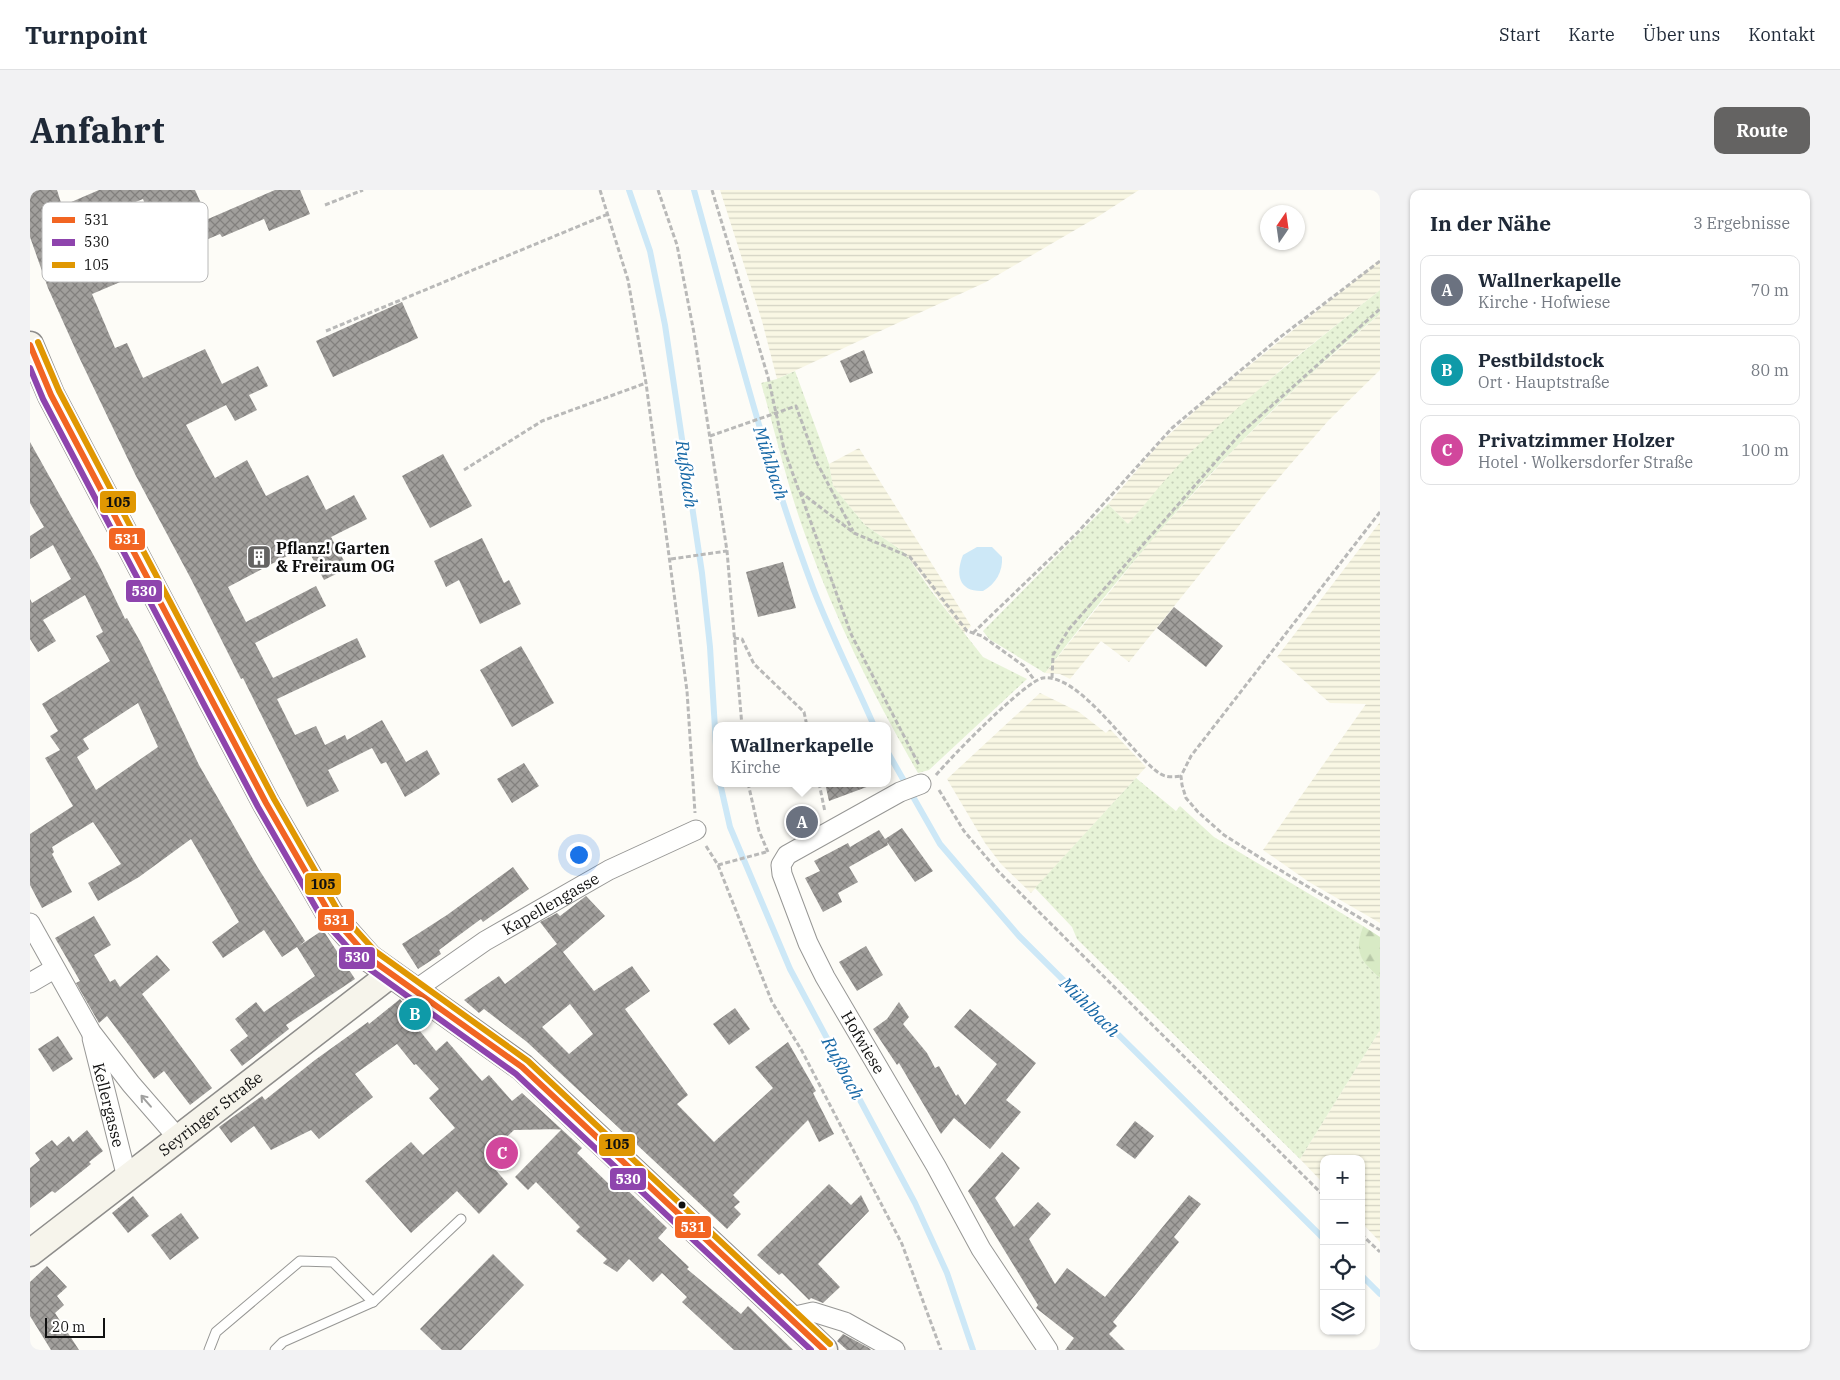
<!DOCTYPE html>
<html lang="de">
<head>
<meta charset="utf-8">
<style>
	body { margin:0; font-family:"IBM Plex Serif",serif; background:#f2f2f3; color:#1f2937 }
	.controls { position:absolute; right:15px; bottom:15px; display:grid; overflow:hidden; border-radius:10px; box-shadow:0 1px 4px #0004 }
	.controls button { width:45px; height:45px; display:grid; place-items:center; padding:0; border:0; border-bottom:1px solid #e0e1e3; background:#fff; color:#1f2937; font:25px sans-serif }
	.compass { position:absolute; left:1230px; top:15px; width:45px; height:45px; border-radius:50%; background:#fff; box-shadow:0 1px 4px #0004; rotate:13deg }
	.scale { position:absolute; left:15px; bottom:12px; width:60px; box-sizing:border-box; padding-left:5px; border:2px solid #111; border-top:0; font-size:14px; line-height:18px; white-space:nowrap; color:#111; -webkit-text-stroke:4px #fff; paint-order:stroke }
	.you { position:absolute; left:548px; top:664px; width:18px; height:18px; margin:-12px; border:4px solid #fff; border-radius:50%; background:#1a73e8; box-shadow:0 0 0 8px #1a73e833 }
	.badge { display:grid; place-items:center; width:32px; height:32px; border-radius:50%; background:#646362; color:#fff; font-size:16px; font-weight:700 }
	.pin { position:absolute; translate:-50% -50%; border:2px solid #fff; box-shadow:0 1px 5px #0006 }
	.popup { position:absolute; left:683px; top:532px; width:178px; height:65px; box-sizing:border-box; display:grid; place-content:center; border-radius:10px; background:#fff; filter:drop-shadow(0 1px 4px #0005); font-size:16px; white-space:nowrap; color:#747a83 }
	.popup b { font-size:19px; color:#1f2937 }
	.popup::after { content:''; position:absolute; left:50%; top:100%; margin-left:-10px; border:10px solid transparent; border-top-color:#fff }
	.list { margin:0; padding:0; list-style:none }
	h2 { display:flex; justify-content:space-between; align-items:center; height:65px; margin:0; padding:0 20px; font-size:21px }
	h2 small { font-size:16px; font-weight:400; color:#747a83 }
	.list li { display:grid; grid-template-columns:32px 1fr auto; gap:15px; align-items:center; box-sizing:border-box; height:70px; margin:0 10px 10px; padding:0 10px; border:1px solid #e0e1e3; border-radius:10px }
	.list b { display:block; font-size:19px; white-space:nowrap }
	.list p { margin:0; font-size:16px; white-space:nowrap; color:#747a83 }
	.list em { font-size:16px; font-style:normal; color:#747a83 }
	.icon { flex:none; width:28px; height:28px; fill:none; stroke:currentColor; stroke-width:2; stroke-linecap:round; stroke-linejoin:round }
	.map { position:relative; flex:none; width:1350px; height:1160px; overflow:hidden; border-radius:10px }
	header { display:flex; align-items:center; gap:30px; box-sizing:border-box; height:70px; padding:0 25px; background:#fff; border-bottom:1px solid #e0e1e3 }
	header strong { font-size:24px }
	nav { display:flex; gap:28px; margin-inline-start:auto; font-size:18px }
	.intro { display:flex; align-items:center; justify-content:space-between; box-sizing:border-box; height:120px; padding:0 30px }
	h1 { margin:0; font-size:35px }
	.button { padding:12px 22px; border-radius:10px; background:#646362; color:#fff; font-size:18px; font-weight:700 }
	main { display:flex; gap:30px; padding:0 30px }
	aside { flex:1; background:#fff; border-radius:10px; box-shadow:0 1px 4px #0004 }
	.map>svg:first-child { display:block }
	.farmland { fill:url(#farmland-rules) }
	.grass { fill:url(#grass-dots) }
	.forest { fill:url(#forest-firs) }
	.water { fill:#cde8f7 }
	.lines { fill:none; stroke-linecap:round; stroke-linejoin:round }
	.stream { stroke:#cde8f7; stroke-width:6 }
	.building { fill:url(#building-cross-hatch); fill-rule:evenodd }
	.service-casing { stroke:#979795; stroke-width:11 }
	.minor-casing { stroke:#979795; stroke-width:21 }
	.secondary-casing { stroke:#8e8d8b; stroke-width:29 }
	.path { stroke:#b9b9b8; stroke-width:3; stroke-dasharray:5 2.5; stroke-linecap:butt }
	.service { stroke:#fffffe; stroke-width:9 }
	.minor { stroke:#fffffe; stroke-width:19 }
	.secondary { stroke:#f6f4eb; stroke-width:26 }
	.bus-1-casing { stroke:#fff; stroke-width:10 }
	.bus-2-casing { stroke:#fff; stroke-width:10 }
	.bus-3-casing { stroke:#fff; stroke-width:10 }
	.bus-1 { stroke:#f26522; stroke-width:6 }
	.bus-2 { stroke:#8e44ad; stroke-width:6 }
	.bus-3 { stroke:#e09702; stroke-width:6 }
	.oneway { stroke:#a0a09f }
	.bus-dot { fill:#111; stroke:#fff; stroke-width:2 }
	.labels { text-anchor:middle; dominant-baseline:central; stroke-width:5; stroke-linejoin:round; paint-order:stroke }
	.poi-label { font-size:16px; font-weight:bold; fill:#111; stroke:#fff; text-anchor:start }
	.street-label { font-size:16px; fill:#111; stroke:#fff }
	.water-label { font-size:18px; font-style:italic; fill:#1768a6; stroke:#fff }
	.key { fill:#fff; stroke:#b8b8b8; stroke-width:1 }
	.key-label { font-size:14px; fill:#111 }
	.line-badge { stroke:#fff; stroke-width:2 }
	.badge-label { font-size:14px; text-anchor:middle; font-weight:bold; fill:#fff }
	.pale-badge-label { font-size:14px; text-anchor:middle; font-weight:bold; fill:#111 }
</style>
</head>
<body>
<header>
<strong>Turnpoint</strong>
<nav><a>Start</a><a>Karte</a><a>Über uns</a><a>Kontakt</a></nav>
</header>
<div class="intro"><h1>Anfahrt</h1><a class="button">Route</a></div>
<main>
<div class="map">
<svg width="1350" height="1160" viewBox="0 0 1350 1160">
	<defs>
		<pattern id="farmland-rules" width="6" height="5" patternUnits="userSpaceOnUse" patternTransform="scale(1.25)"><rect width="6" height="5" fill="#f9f7e4"/><path d="M0 2.5h6" fill="none" stroke="#d4d3c3"/></pattern>
		<pattern id="grass-dots" width="8" height="8" patternUnits="userSpaceOnUse" patternTransform="scale(1.25)"><rect width="8" height="8" fill="#e7f3d7"/><path d="M2 2h.1M6 6h.1" fill="none" stroke="#c5cfb8" stroke-width="1.8" stroke-linecap="round"/></pattern>
		<pattern id="forest-firs" width="22" height="20" patternUnits="userSpaceOnUse" patternTransform="scale(1.25)"><rect width="22" height="20" fill="#d8eac5"/><path d="M5 1l3.5 6h-7zM16 11l3.5 6h-7z" fill="#b8c8a8"/></pattern>
		<pattern id="building-cross-hatch" width="8" height="8" patternUnits="userSpaceOnUse" patternTransform="scale(1.25)"><rect width="8" height="8" fill="#a19f9c"/><path d="M0 0l8 8M0 8l8-8" fill="none" stroke="#82807e"/></pattern>
	</defs>
	<rect width="100%" height="100%" fill="#fdfcf7"/>
	<g class="farmland">
		<path d="M690,0H1109L1069,26L956,92L747,189L732,131Z"/>
		<path d="M1350,70V100L1256,175L1160,263L1098,334L1078,314L1131,252L1179,208Z"/>
		<path d="M1350,124V180L1298,231L1233,306L1099,472L1071,451L1040,489L1030,484L1015,483L1122,349L1207,256L1277,187Z"/>
		<path d="M829,258L941,436L934,443L875,363L835,335L803,296L799,274Z"/>
		<path d="M1350,332V733L1279,692L1233,660L1336,514L1300,513L1247,467Z"/>
		<path d="M1010,503L1049,522L1076,543L1080,539L1116,577L1001,703L971,674L955,653L917,589Z"/>
		<path d="M1350,840V1052L1331,1032V969H1294V994L1270,969Z"/>
	</g>
	<g class="grass">
		<path d="M1350,100V124C1223,227 1114,353 1015,483L959,449L953,441L1078,314L1098,334C1119,310 1139,284 1161,262C1220,203 1285,152 1350,100Z"/>
		<path d="M765,181L799,274L803,296L835,335L875,363L902,402L953,467L997,489L899,580L888,583C845,509 806,431 777,350C758,299 746,245 731,193L747,189Z"/>
		<path d="M1106,588L1146,621L1150,616L1184,647L1333,736C1325,762 1330,771 1350,788V840L1270,969L1047,749L1042,737L1005,698Z"/>
	</g>
	<path class="forest" d="M1333,736L1350,747V788C1330,771 1324,762 1333,736Z"/>
	<path class="water" d="M947,357H962L972,367C973,381 966,394 953,401C929,402 925,385 933,365Z"/>
	<g class="lines">
		<g class="stream">
			<path d="M599,0L620,61L635,135L672,383L680,457L687,572"/>
			<path d="M664,0C701,133 734,268 783,398C801,445 824,490 844,536"/>
			<path d="M857,561L910,654L989,746L1294,1049"/>
			<path d="M690,593L700,637L760,779L885,1013L917,1083L943,1160"/>
			<path d="M1331,1085L1350,1104"/>
		</g>
	</g>
	<g class="building">
		<path d="M0,0H27L32,16L69,0H165L178,29L245,0H270L280,24L239,41L234,29L192,47L190,44L126,71L128,76L62,104L85,158L97,153L113,188L175,159L192,194L228,176L238,196L219,205L227,220L205,231L196,215L156,235L185,288L217,270L236,306L278,285L296,320L324,305L337,329L301,347L318,378L294,390L276,356L198,397L216,432L286,396L296,416L225,453L243,488L327,448L336,467L247,509L265,545L286,536L295,555L315,545L317,550L352,530L376,572L397,560L410,584L390,598L375,607L356,572L351,574L342,558L298,580L309,601L277,617L213,488L211,489L161,389L106,286L48,165L18,98L0,47ZM113,9L129,50L55,82L38,39Z"/>
		<path d="M372,112L388,148L303,187L286,151Z"/>
		<path d="M834,160L843,183L820,193L810,171Z"/>
		<path d="M0,252L69,375L95,429L97,428L111,453L169,575L228,678L275,751L269,756L293,740L325,789L256,835L259,839L212,876L200,860L218,846L205,829L226,812L234,822L285,786L267,757L252,767L234,740L193,768L182,752L209,732L161,649L109,687L68,711L58,693L91,674L63,632L22,657L24,662L22,664L42,702L12,718L0,695V644L43,616L15,568L30,560L20,546L28,541L12,514L80,471L66,446L73,442L55,405L13,430L26,451L8,462L0,449V409L2,413L41,389L23,355L0,369V346L14,337L0,313ZM108,513L128,557L66,600L47,567L59,559L53,549Z"/>
		<path d="M413,264L442,316L400,338L372,286Z"/>
		<path d="M452,348L474,393L479,390L491,414L450,434L429,390L416,397L404,371Z"/>
		<path d="M753,372L766,418L728,427L716,382Z"/>
		<path d="M1144,417L1193,456L1176,477L1127,438Z"/>
		<path d="M491,456L524,513L482,537L450,480Z"/>
		<path d="M494,573L509,596L482,613L467,589Z"/>
		<path d="M795,593H842V595L799,611Z"/>
		<path d="M872,638L903,681L885,692L857,652L858,655L819,677L828,692L808,703L812,712L793,722L775,688L790,681L784,671L818,653L820,657L849,640L855,649Z"/>
		<path d="M483,677L499,699L453,732L451,729L409,760L411,764L388,779L372,754L417,725Z"/>
		<path d="M556,706L575,726L533,762L564,801L602,776L620,801L595,819L658,905L647,914L684,952L743,898L725,877L758,852L786,901L783,903L804,944L789,952L778,930L703,1005L710,1012L704,1017L711,1024L697,1039L497,852L454,819L449,823L434,810L469,786L475,794L527,754L510,732L527,723L530,726ZM540,814L563,844L539,864L512,837Z"/>
		<path d="M64,726L81,755L64,765L80,792L85,789L90,797L127,765L140,780L112,804L182,898L160,915L134,881L124,889L77,826L69,833L46,793L50,791L25,748Z"/>
		<path d="M836,756L853,785L827,801L809,772Z"/>
		<path d="M370,809L385,828L381,830L406,861L417,851L452,891L459,885L482,911L492,903L552,958L547,963L585,1000L591,994L637,1038L628,1048L659,1077L657,1079L711,1124L718,1116L763,1160H704L652,1112L657,1107L632,1083L623,1092L599,1069L587,1082L573,1073L577,1069L546,1041L550,1037L506,992L498,1000L485,987L532,939L484,940L455,968L478,994L449,1024L427,1001L381,1043L335,991L381,952L393,965L425,938L399,908L409,899L386,874L384,875L367,854L325,884L343,907L289,949L281,940L241,960L224,936L201,953L189,937L232,906L235,910L285,870L338,832L339,834Z"/>
		<path d="M869,812L879,827L873,834L897,863L905,878L909,876L926,906L928,904L935,915L967,874L924,837L940,819L1006,873L976,910L991,922L960,959L924,928L911,944L869,873L867,875L843,839L857,829Z"/>
		<path d="M705,818L720,839L699,855L683,834Z"/>
		<path d="M28,846L43,869L23,882L8,859Z"/>
		<path d="M1105,931L1124,946L1105,969L1086,955Z"/>
		<path d="M57,940L73,961L59,972L61,974L25,1003L22,1001L0,1018V978L10,970L5,963L22,950L27,956L39,946L43,952Z"/>
		<path d="M972,962L990,978L965,1008L984,1037L1008,1012L1021,1024L999,1049L1025,1094L1037,1078L1075,1107L1159,1005L1171,1014L1144,1047L1149,1052L1083,1132L1087,1136L1079,1144L1095,1160H1035L1044,1148L1006,1118L1008,1115L938,1001Z"/>
		<path d="M799,994L821,1015L831,1005L839,1021L788,1074L810,1097L793,1113L781,1108L779,1110L752,1083L749,1085L727,1065Z"/>
		<path d="M103,1006L119,1026L98,1043L82,1023Z"/>
		<path d="M151,1023L169,1048L140,1070L121,1045Z"/>
		<path d="M463,1064L494,1095L431,1160H412L390,1139Z"/>
		<path d="M17,1076L37,1097L27,1106L34,1115L25,1123L49,1160H21L0,1126V1092Z"/>
		<path d="M813,1144L839,1158L841,1160H817L807,1151Z"/>
	</g>
	<g class="lines">
		<defs>
			<g id="service">
				<path d="M179,1160L186,1142L270,1071L303,1072L343,1112"/>
				<path d="M245,1160L253,1152L343,1112L431,1029"/>
			</g>
			<g id="minor">
				<path id="s1" d="M891,594L870,602L757,665L751,675L752,684L778,753L795,787L906,976L951,1059L1018,1160"/>
				<path d="M0,733L61,842L101,894L148,948"/>
				<path d="M0,793L24,779"/>
				<path id="s2" d="M385,800L455,751L579,680L666,640"/>
				<path id="s3" d="M62,848L97,988"/>
				<path d="M761,1127L783,1122L815,1132L865,1160"/>
			</g>
			<g id="secondary">
				<path d="M0,155L21,205L236,613L300,724L339,768L492,877L794,1160"/>
				<path id="s4" d="M0,1063L361,784"/>
			</g>
		</defs>
		<use href="#service" class="service-casing"/>
		<use href="#minor" class="minor-casing"/>
		<use href="#secondary" class="secondary-casing"/>
		<g class="path">
			<path d="M570,0L598,90L616,193L657,501L665,623"/>
			<path d="M628,0L647,55L664,143L697,361L712,536"/>
			<path d="M682,0L738,187L754,259L769,301L824,343L880,367L937,441L952,446L994,476L1005,491"/>
			<path d="M295,15L333,0"/>
			<path d="M296,141L578,24"/>
			<path d="M680,246L766,216L786,271L823,341"/>
			<path d="M434,280L512,231L616,193"/>
			<path d="M770,302L821,444L889,575"/>
			<path d="M1350,322L1161,566L1151,586L1152,595L1156,608L1168,622L1194,645L1245,677L1350,740"/>
			<path d="M641,369L697,361"/>
			<path d="M943,443L1048,342L1142,238L1249,148L1350,71"/>
			<path d="M704,448L712,449L724,474L774,522L777,536"/>
			<path d="M1022,488L1023,465L1039,439L1210,244L1350,119"/>
			<path d="M906,585C920,568 995,491 1013,488C1050,483 1101,564 1129,583C1136,588 1144,587 1151,586"/>
			<path d="M718,593L729,641L738,662"/>
			<path d="M789,593L795,622"/>
			<path d="M909,600L934,641L968,681L1294,1006"/>
			<path d="M676,656L688,675L742,812L772,861L872,1054L911,1160"/>
			<path d="M688,675L736,662"/>
			<path d="M1331,1044L1350,1062"/>
		</g>
		<use href="#service" class="service"/>
		<use href="#minor" class="minor"/>
		<use href="#secondary" class="secondary"/>
		<defs>
			<path id="bus-1" d="M0,155L21,205L236,613L300,724L339,768L492,877L794,1160"/>
			<path id="bus-2" d="M0,178L13,209L228,617L293,730L334,775L486,884L781,1160"/>
			<path id="bus-3" d="M8,152L29,201L244,609L307,719L345,761L498,871L800,1154"/>
		</defs>
		<use href="#bus-1" class="bus-1-casing"/>
		<use href="#bus-2" class="bus-2-casing"/>
		<use href="#bus-3" class="bus-3-casing"/>
		<use href="#bus-1" class="bus-1"/>
		<use href="#bus-2" class="bus-2"/>
		<use href="#bus-3" class="bus-3"/>
	</g>
	<defs><path id="oneway-shaft" d="M-6 0H5M1.5-3L5.5 0L1.5 3" fill="none" stroke-width="1.6" stroke-linecap="round" stroke-linejoin="round" transform="scale(1.25)"/></defs>
	<use class="oneway" href="#oneway-shaft" transform="translate(116 911) rotate(-131)"/>
	<defs>
		<symbol id="building-square" viewBox="-11 -11 22 22"><rect x="-9" y="-9" width="18" height="18" rx="4" fill="#646362" stroke="#fff"/><path d="M-4-6H4V6H1V3H-1V6H-4ZM-2.5-4.3h1.7v1.8h-1.7ZM.8-4.3h1.7v1.8H.8ZM-2.5-1h1.7V.8h-1.7ZM.8-1h1.7V.8H.8Z" fill="#fff"/></symbol>
	</defs>
	<g fill-rule="evenodd">
		<use href="#building-square" x="215" y="353" width="28" height="28"/>
	</g>
	<circle class="bus-dot" cx="652" cy="1015" r="4.5"/>
	<g class="labels">
		<g class="poi-label">
			<text x="246" y="358">Pflanz! Garten<tspan x="246" dy="18">&amp; Freiraum OG</tspan></text>
		</g>
		<g class="street-label">
			<text stroke="none"><textPath href="#s2" startOffset="161">Kapellengasse</textPath></text>
			<text stroke="none"><textPath href="#s1" startOffset="360">Hofwiese</textPath></text>
			<text stroke="none"><textPath href="#s3" startOffset="69">Kellergasse</textPath></text>
			<text stroke="none"><textPath href="#s4" startOffset="228">Seyringer Straße</textPath></text>
		</g>
		<g class="water-label">
			<text transform="translate(741 273) rotate(72)">Mühlbach</text>
			<text transform="translate(657 284) rotate(82)">Rußbach</text>
			<text transform="translate(1060 817) rotate(45)">Mühlbach</text>
			<text transform="translate(813 878) rotate(62)">Rußbach</text>
		</g>
	</g>
	<rect x="12" y="12" width="166" height="80" rx="8" class="key"/>
	<rect x="22" y="27" width="23" height="6" fill="#f26522"/>
	<rect x="22" y="49" width="23" height="7" fill="#8e44ad"/>
	<rect x="22" y="72" width="23" height="6" fill="#e09702"/>
	<g class="key-label">
		<text x="54" y="35">531</text>
		<text x="54" y="57">530</text>
		<text x="54" y="80">105</text>
	</g>
	<g class="line-badge">
		<rect x="69" y="300" width="38" height="24" rx="5" fill="#e09702"/>
		<rect x="78" y="337" width="38" height="24" rx="5" fill="#f26522"/>
		<rect x="95" y="389" width="38" height="24" rx="5" fill="#8e44ad"/>
		<rect x="274" y="682" width="38" height="24" rx="5" fill="#e09702"/>
		<rect x="287" y="718" width="38" height="24" rx="5" fill="#f26522"/>
		<rect x="308" y="756" width="38" height="24" rx="5" fill="#8e44ad"/>
		<rect x="568" y="943" width="38" height="24" rx="5" fill="#e09702"/>
		<rect x="579" y="977" width="38" height="24" rx="5" fill="#8e44ad"/>
		<rect x="644" y="1025" width="38" height="24" rx="5" fill="#f26522"/>
	</g>
	<g class="badge-label">
		<text x="97" y="354">531</text>
		<text x="114" y="406">530</text>
		<text x="306" y="735">531</text>
		<text x="327" y="772">530</text>
		<text x="598" y="994">530</text>
		<text x="663" y="1042">531</text>
	</g>
	<g class="pale-badge-label">
		<text x="88" y="317">105</text>
		<text x="293" y="699">105</text>
		<text x="587" y="959">105</text>
	</g>
</svg>
<div class="controls">
<button>+</button>
<button>−</button>
<button><svg class="icon" aria-label="locate" viewBox="0 0 24 24"><circle cx="12" cy="12" r="6"/><path d="M12 2v4M12 18v4M2 12h4M18 12h4"/></svg></button>
<button><svg class="icon" aria-label="layers" viewBox="0 0 24 24"><path d="M12 4l9 5-9 5-9-5zM3 14l9 5 9-5"/></svg></button>
</div>
<svg class="compass" viewBox="-18 -18 36 36"><path d="M0-13l5 13h-10z" fill="#e53935"/><path d="M0 13l5-13h-10z" fill="#747a83"/></svg>
<div class="scale">20 m</div>
<div class="you"></div>
<div class="pin badge" style="left:772px;top:632px;background:#6b7280">A</div>
<div class="popup"><b>Wallnerkapelle</b>Kirche</div>
<div class="pin badge" style="left:385px;top:824px;background:#0f9aa8">B</div>
<div class="pin badge" style="left:472px;top:963px;background:#d1479c">C</div>
</div>
<aside>
<h2>In der Nähe<small>3 Ergebnisse</small></h2>
<ul class="list">
<li><span class="badge" style="background:#6b7280">A</span><div><b>Wallnerkapelle</b><p>Kirche · Hofwiese</p></div><em>70 m</em></li>
<li><span class="badge" style="background:#0f9aa8">B</span><div><b>Pestbildstock</b><p>Ort · Hauptstraße</p></div><em>80 m</em></li>
<li><span class="badge" style="background:#d1479c">C</span><div><b>Privatzimmer Holzer</b><p>Hotel · Wolkersdorfer Straße</p></div><em>100 m</em></li>
</ul>
</aside>
</main>
</body>
</html>
